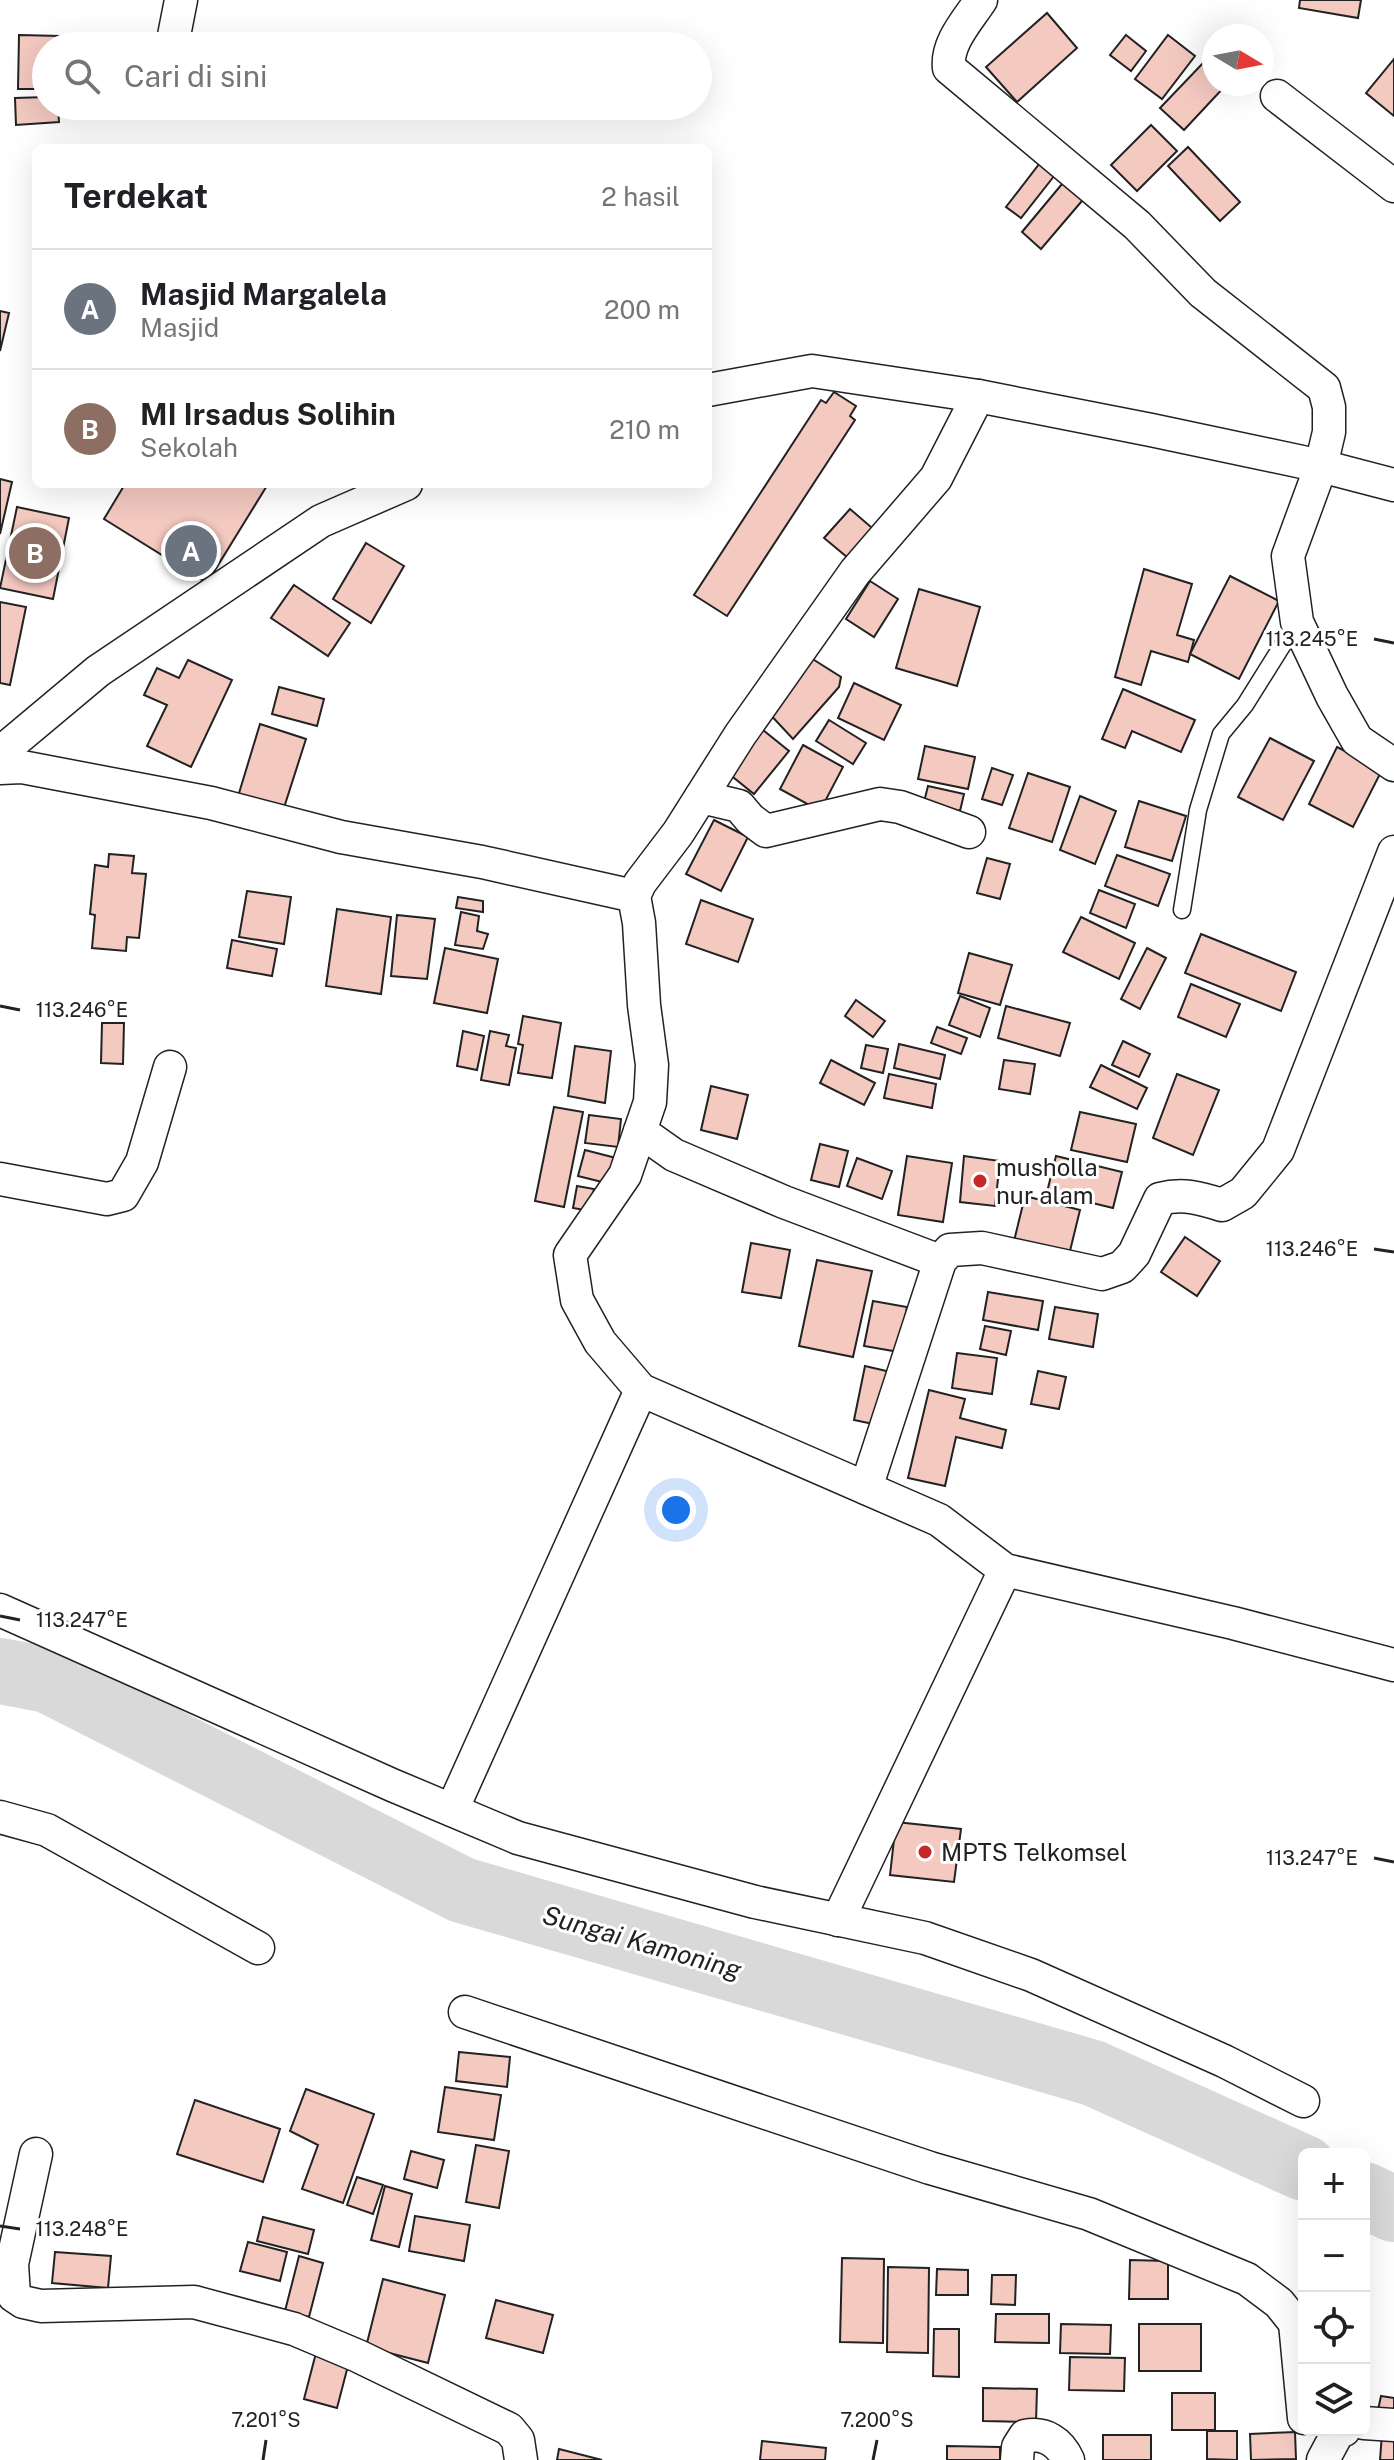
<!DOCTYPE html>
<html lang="id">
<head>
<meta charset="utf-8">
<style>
	body { margin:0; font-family:"Public Sans",sans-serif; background:#f6f6f6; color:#202124 }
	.controls { position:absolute; right:24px; bottom:24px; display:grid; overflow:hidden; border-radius:12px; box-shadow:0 8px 32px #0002 }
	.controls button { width:72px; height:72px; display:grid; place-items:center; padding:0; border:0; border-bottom:2px solid #e0e0e0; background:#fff; color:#202124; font:40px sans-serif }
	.compass { position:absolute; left:1202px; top:24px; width:72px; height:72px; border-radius:50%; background:#fff; box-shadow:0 8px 32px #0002; rotate:100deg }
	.you { position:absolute; left:676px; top:1510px; width:28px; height:28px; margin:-20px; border:6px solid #fff; border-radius:50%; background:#1a73e8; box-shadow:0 0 0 12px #1a73e833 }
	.badge { display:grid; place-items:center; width:52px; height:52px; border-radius:50%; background:#b45309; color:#fff; font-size:26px; font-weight:700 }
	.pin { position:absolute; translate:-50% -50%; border:4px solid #fff; box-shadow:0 2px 8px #0006 }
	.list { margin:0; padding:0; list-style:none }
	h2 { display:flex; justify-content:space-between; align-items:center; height:104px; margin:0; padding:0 32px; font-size:34px }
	h2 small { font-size:26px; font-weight:400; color:#757577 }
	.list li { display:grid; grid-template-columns:52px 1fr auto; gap:24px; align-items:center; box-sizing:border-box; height:120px; padding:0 32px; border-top:2px solid #e0e0e0 }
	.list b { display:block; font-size:30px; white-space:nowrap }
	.list p { margin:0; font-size:26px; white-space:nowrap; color:#757577 }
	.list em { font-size:26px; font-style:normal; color:#757577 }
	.icon { flex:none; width:44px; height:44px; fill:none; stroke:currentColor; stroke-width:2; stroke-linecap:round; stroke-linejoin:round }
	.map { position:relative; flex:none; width:1394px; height:2460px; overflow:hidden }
	.search { position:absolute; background:#fff; box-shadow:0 8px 32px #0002; left:32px; top:32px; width:680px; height:88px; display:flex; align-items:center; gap:20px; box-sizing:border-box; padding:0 28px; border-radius:44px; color:#757577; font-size:30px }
	.panel { position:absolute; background:#fff; box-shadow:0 8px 32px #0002; left:32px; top:144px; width:680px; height:344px; border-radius:12px }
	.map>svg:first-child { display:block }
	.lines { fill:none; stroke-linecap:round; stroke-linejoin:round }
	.river { stroke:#d9d9d9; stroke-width:66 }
	.building { fill:#f3c9c0; stroke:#222; stroke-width:2 }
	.service-casing { stroke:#222; stroke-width:19 }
	.minor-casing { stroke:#222; stroke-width:35 }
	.service { stroke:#fff; stroke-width:16 }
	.minor { stroke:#fff; stroke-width:32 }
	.ticks { fill:none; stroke:#222; stroke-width:3 }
	.poi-dot { fill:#c62828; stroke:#fff; stroke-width:3 }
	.labels { text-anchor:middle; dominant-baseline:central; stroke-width:6; stroke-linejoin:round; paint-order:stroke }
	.poi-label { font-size:24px; fill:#222; stroke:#fff; text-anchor:start }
	.water-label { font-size:26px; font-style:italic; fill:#222; stroke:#fff }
	.ticks-label { font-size:20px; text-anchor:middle; fill:#222; stroke:#fff; stroke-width:6; stroke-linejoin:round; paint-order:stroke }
</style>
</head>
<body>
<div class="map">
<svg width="1394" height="2460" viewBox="0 0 1394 2460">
	<rect width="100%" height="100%" fill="#fff"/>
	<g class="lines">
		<g class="river">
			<path d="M0,1671L48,1680L462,1890L1093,2073L1304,2168"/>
			<path d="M1364,2195L1394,2209"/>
		</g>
	</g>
	<g class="building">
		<path d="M1300,0H1361L1358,18L1299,8Z"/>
		<path d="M1047,13L1077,48L1017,102L986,67Z"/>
		<path d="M19,35L60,36V46H46V89H18Z"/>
		<path d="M1126,35L1146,51L1131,71L1110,55Z"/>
		<path d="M1168,35L1195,56L1162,99L1135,79Z"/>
		<path d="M1394,59V116L1366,93Z"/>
		<path d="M1205,61L1214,70V84H1227L1184,130L1160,108Z"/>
		<path d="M46,97V106H58L59,122L16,125L15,98Z"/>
		<path d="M1151,125L1177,151L1137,191L1111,165Z"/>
		<path d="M1188,147L1240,202L1220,221L1168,166Z"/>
		<path d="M1043,159L1058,171L1021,218L1006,207Z"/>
		<path d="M1067,178L1087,195L1041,249L1022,232Z"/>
		<path d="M0,311L9,313L0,351Z"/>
		<path d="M834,392L856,406L850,416L855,420L727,616L694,595L821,400L826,403Z"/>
		<path d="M0,479L12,482L0,534Z"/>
		<path d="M125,484H268L207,583L104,519Z"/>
		<path d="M17,507L69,518L53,599L0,588Z"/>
		<path d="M850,509L878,533L853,562L824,538Z"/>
		<path d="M366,543L404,566L371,623L333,599Z"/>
		<path d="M1144,569L1192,584L1177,635L1194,640L1188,662L1151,651L1141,685L1115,677Z"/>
		<path d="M1230,576L1279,601L1239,679L1190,654Z"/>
		<path d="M870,581L898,599L874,637L846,619Z"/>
		<path d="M294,585L350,623L328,656L271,618Z"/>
		<path d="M919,589L980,607L957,686L896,668Z"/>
		<path d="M0,602L26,607L10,685L0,683Z"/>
		<path d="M811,658L841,677L839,687L793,739L765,709Z"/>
		<path d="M188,660L232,680L191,767L147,746L167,705L144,695L157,668L179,678Z"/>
		<path d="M854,683L901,705L884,740L838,718Z"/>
		<path d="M279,687L324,699L317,726L272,714Z"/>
		<path d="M1123,689L1195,720L1181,752L1132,731L1125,748L1102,739Z"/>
		<path d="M829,720L866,743L853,764L816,741Z"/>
		<path d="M260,724L306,739L281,817L236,803Z"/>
		<path d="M763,730L789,751L754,794L728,773Z"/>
		<path d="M1270,738L1314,761L1283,820L1238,797Z"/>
		<path d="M803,745L843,767L820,811L780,789Z"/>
		<path d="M925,746L975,757L968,789L918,779Z"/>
		<path d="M1337,747L1382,770L1353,827L1309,804Z"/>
		<path d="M992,768L1013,775L1002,805L982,799Z"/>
		<path d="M1028,773L1070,787L1052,842L1009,828Z"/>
		<path d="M928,786L964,794L960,811L924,802Z"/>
		<path d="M1080,796L1116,811L1095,864L1060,850Z"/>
		<path d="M1139,801L1186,816L1172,861L1125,847Z"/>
		<path d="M714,820L748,837L721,891L686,874Z"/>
		<path d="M109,854L134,856L132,873L146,874L139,938L127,937L126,951L92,948L95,915L90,914L95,865L108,867Z"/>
		<path d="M1117,855L1170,874L1158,906L1105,886Z"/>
		<path d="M987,858L1010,864L1000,899L977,893Z"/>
		<path d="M1099,890L1135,904L1126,928L1090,913Z"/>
		<path d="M247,891L291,897L284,944L239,937Z"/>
		<path d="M458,897L483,901V912L456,908Z"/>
		<path d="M701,900L753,919L738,962L686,944Z"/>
		<path d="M337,909L391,917L381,994L326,986Z"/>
		<path d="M461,912L479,916L477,931L488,934L483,949L455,945Z"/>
		<path d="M397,915L435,919L427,979L391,976Z"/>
		<path d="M1081,917L1135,943L1119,979L1063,952Z"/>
		<path d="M1201,934L1296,972L1281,1011L1185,973Z"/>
		<path d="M232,940L277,949L272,976L227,968Z"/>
		<path d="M445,948L498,959L487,1013L434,1003Z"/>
		<path d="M1147,948L1166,958L1140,1009L1121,999Z"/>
		<path d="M969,953L1012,965L1000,1005L958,993Z"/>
		<path d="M1191,984L1240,1004L1226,1037L1178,1017Z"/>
		<path d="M960,996L990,1008L980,1037L949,1025Z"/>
		<path d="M856,1000L885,1021L873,1037L845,1016Z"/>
		<path d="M1006,1006L1070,1023L1060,1056L998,1038Z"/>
		<path d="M523,1016L561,1023L552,1078L518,1073L523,1045L518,1044Z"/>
		<path d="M102,1023H124L123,1064L101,1063Z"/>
		<path d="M937,1027L967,1038L961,1054L931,1043Z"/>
		<path d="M463,1031L484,1036L477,1070L457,1066Z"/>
		<path d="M490,1031L509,1035L506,1046L516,1048L509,1085L481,1080Z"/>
		<path d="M1123,1041L1150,1054L1139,1077L1112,1065Z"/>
		<path d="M899,1044L945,1055L940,1079L894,1068Z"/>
		<path d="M866,1045L888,1049L883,1073L861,1068Z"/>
		<path d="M575,1046L611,1051L605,1103L568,1096Z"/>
		<path d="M831,1060L875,1083L864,1105L820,1083Z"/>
		<path d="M1004,1060L1035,1064L1030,1094L999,1089Z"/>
		<path d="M1101,1065L1147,1088L1137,1109L1090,1087Z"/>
		<path d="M889,1074L936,1084L932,1108L884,1098Z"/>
		<path d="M1177,1074L1219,1090L1193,1155L1153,1138Z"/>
		<path d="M711,1086L748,1095L737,1139L701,1130Z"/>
		<path d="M554,1107L583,1112L564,1207L535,1201Z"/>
		<path d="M1080,1112L1136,1124L1127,1162L1071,1150Z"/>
		<path d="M589,1115L621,1119L618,1147L585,1143Z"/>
		<path d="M820,1144L848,1151L839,1187L811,1180Z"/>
		<path d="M585,1150L616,1158L610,1184L578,1176Z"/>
		<path d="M907,1156L952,1163L943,1222L898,1215Z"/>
		<path d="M964,1156L1000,1161L995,1206L960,1202Z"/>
		<path d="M1056,1156L1122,1172L1113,1208L1047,1192Z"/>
		<path d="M857,1158L892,1171L882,1199L847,1186Z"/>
		<path d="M577,1186L594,1189L590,1211L573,1208Z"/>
		<path d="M1025,1196L1080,1210L1069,1255L1014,1241Z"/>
		<path d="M1185,1237L1220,1261L1197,1296L1161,1272Z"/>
		<path d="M751,1243L790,1250L781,1298L742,1292Z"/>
		<path d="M817,1260L872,1271L853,1357L799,1346Z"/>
		<path d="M988,1292L1043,1301L1038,1330L983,1320Z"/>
		<path d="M873,1301L907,1307L899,1352L864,1346Z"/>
		<path d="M1055,1307L1098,1314L1093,1347L1049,1339Z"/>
		<path d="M985,1326L1011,1331L1006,1355L980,1349Z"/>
		<path d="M957,1353L997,1358L992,1394L952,1388Z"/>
		<path d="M865,1366L895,1373L883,1426L854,1420Z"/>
		<path d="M1038,1371L1066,1377L1059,1409L1031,1404Z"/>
		<path d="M929,1390L965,1399L960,1418L1006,1430L1002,1448L956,1437L945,1486L908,1478Z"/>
		<path d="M896,1822L961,1829L954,1882L890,1875Z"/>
		<path d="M459,2052L510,2057L507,2087L456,2081Z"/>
		<path d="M445,2087L501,2095L494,2140L438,2132Z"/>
		<path d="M306,2089L374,2114L343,2203L302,2189L318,2145L290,2131Z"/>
		<path d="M195,2100L280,2129L263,2182L177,2154Z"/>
		<path d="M476,2145L509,2151L499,2208L466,2202Z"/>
		<path d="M411,2151L444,2160L437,2188L404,2179Z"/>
		<path d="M357,2177L383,2185L373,2214L347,2205Z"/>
		<path d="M385,2186L412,2194L399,2247L371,2240Z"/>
		<path d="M415,2216L470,2225L464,2261L409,2251Z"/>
		<path d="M263,2217L314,2230L308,2254L257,2241Z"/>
		<path d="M248,2242L287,2252L280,2281L240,2271Z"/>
		<path d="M55,2252L111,2256L108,2288L52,2283Z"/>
		<path d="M299,2256L323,2263L309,2317L285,2311Z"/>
		<path d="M842,2258L884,2259L883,2343L840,2342Z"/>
		<path d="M1130,2260L1168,2261V2299H1129Z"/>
		<path d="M888,2267L929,2268L928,2353L887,2352Z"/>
		<path d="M937,2269L968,2270V2295H936Z"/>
		<path d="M992,2275H1016L1015,2305L991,2304Z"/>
		<path d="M383,2279L445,2295L428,2363L366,2347Z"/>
		<path d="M496,2300L553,2315L543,2353L486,2338Z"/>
		<path d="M996,2314H1049V2343L995,2342Z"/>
		<path d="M1061,2324L1111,2325L1110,2354L1060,2353Z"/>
		<rect x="1139" y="2324" width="62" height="47"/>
		<path d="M934,2329H959V2377L933,2376Z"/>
		<path d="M317,2349L350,2358L337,2408L304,2399Z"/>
		<path d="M1070,2357L1125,2358L1124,2391L1069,2390Z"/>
		<path d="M983,2388L1037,2389L1036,2422L983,2421Z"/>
		<rect x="1172" y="2393" width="43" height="37"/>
		<path d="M1381,2396L1394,2398V2418L1377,2415Z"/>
		<path d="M1207,2431H1237V2460L1207,2459Z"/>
		<path d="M1295,2432L1296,2459L1251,2460L1250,2434Z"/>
		<path d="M1382,2433L1394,2434V2460H1380Z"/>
		<rect x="1103" y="2435" width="48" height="25"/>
		<path d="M762,2441L826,2448L825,2460H760Z"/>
		<path d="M947,2446L1000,2447V2460H947Z"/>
		<path d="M559,2449L602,2460H557Z"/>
	</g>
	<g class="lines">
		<defs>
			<path id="service" d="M1182,910L1198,810L1221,734L1245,705L1297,622"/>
			<g id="minor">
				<path d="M981,0C968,20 946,43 949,68L1137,225L1203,293L1324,388L1329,407V432L1321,466L1288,556L1297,622L1332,696L1357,740L1394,765"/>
				<path d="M172,46L181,0"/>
				<path d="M1277,96L1394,186"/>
				<path d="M708,390L812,371L978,396L1151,430L1321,466L1394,485"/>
				<path d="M0,753L98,671L321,521L406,484"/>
				<path d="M0,768L22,767L211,803L341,837L482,862L634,896L639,923L644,1005L652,1065L650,1102L625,1175L570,1255L577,1300L600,1342L641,1390L939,1520L1005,1570L1233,1623L1394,1665"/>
				<path d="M701,797L739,806L750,819L766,831L880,804L900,807L969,832"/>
				<path d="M634,896L640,883L678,833L740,735L855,572L936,478L978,396"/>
				<path d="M640,1131L674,1155L784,1202L940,1261"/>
				<path d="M0,1179L107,1199L123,1195L142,1162L170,1067"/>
				<path d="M866,1488L940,1261L950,1250L982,1248L1102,1274L1122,1267L1134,1254L1160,1199C1183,1193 1200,1198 1222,1205L1243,1193L1278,1150L1394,852"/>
				<path d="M0,1610L392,1785L518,1838L755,1902L925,1938L1031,1975L1224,2061L1303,2101"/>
				<path d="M452,1810L641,1390"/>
				<path d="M0,1817L47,1830L258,1948"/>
				<path d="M838,1920L1005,1570"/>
				<path d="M465,2012L930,2168L1089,2214L1247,2279L1279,2303L1295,2323L1304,2418"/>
				<path d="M36,2154L12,2264L14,2296L23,2302L41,2306L194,2302L294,2329L358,2356L509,2429L518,2440L521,2460"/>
				<path d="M1364,2423L1394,2425"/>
				<path d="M1017,2460L1018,2447L1025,2436C1045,2432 1060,2442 1068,2460"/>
				<path d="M1323,2460L1338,2432L1344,2430"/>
			</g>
		</defs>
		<use href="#service" class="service-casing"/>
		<use href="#minor" class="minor-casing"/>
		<use href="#service" class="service"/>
		<use href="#minor" class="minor"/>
	</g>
	<path class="ticks" d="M1374,639L1394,643M0,1006L20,1010M1374,1249L1394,1252M0,1616L20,1620M1374,1858L1394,1862M0,2226L20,2229M263,2460L266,2440M873,2460L877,2440"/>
	<g class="poi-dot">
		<circle cx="980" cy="1181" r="8"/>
		<circle cx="925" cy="1852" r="8"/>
	</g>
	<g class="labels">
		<g class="poi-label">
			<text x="996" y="1167">musholla<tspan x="996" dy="28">nur alam</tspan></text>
			<text x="941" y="1852">MPTS Telkomsel</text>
		</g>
		<g class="water-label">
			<text transform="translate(642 1942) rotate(16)">Sungai Kamoning</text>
		</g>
	</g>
	<g class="ticks-label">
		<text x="1312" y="646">113.245°E</text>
		<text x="82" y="1017">113.246°E</text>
		<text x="1312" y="1256">113.246°E</text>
		<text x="82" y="1627">113.247°E</text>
		<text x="1312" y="1865">113.247°E</text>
		<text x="82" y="2236">113.248°E</text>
		<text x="266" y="2427">7.201°S</text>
		<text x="877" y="2427">7.200°S</text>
	</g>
</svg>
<div class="controls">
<button>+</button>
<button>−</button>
<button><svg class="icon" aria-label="locate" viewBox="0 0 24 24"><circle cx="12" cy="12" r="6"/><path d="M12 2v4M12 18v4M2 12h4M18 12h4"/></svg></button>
<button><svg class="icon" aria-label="layers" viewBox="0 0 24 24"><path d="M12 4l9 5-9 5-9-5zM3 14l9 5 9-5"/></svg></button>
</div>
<svg class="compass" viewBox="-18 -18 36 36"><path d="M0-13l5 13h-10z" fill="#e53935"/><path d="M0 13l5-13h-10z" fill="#757577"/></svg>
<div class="you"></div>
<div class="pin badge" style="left:191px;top:551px;background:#6b7280">A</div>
<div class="pin badge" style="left:35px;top:553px;background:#8d6e63">B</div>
<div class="search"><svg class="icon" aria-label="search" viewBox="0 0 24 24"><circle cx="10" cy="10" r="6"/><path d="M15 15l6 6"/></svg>Cari di sini</div>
<section class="panel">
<h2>Terdekat<small>2 hasil</small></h2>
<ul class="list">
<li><span class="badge" style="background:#6b7280">A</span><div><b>Masjid Margalela</b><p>Masjid</p></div><em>200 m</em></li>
<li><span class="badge" style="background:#8d6e63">B</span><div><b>MI Irsadus Solihin</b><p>Sekolah</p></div><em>210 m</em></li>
</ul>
</section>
</div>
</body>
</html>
